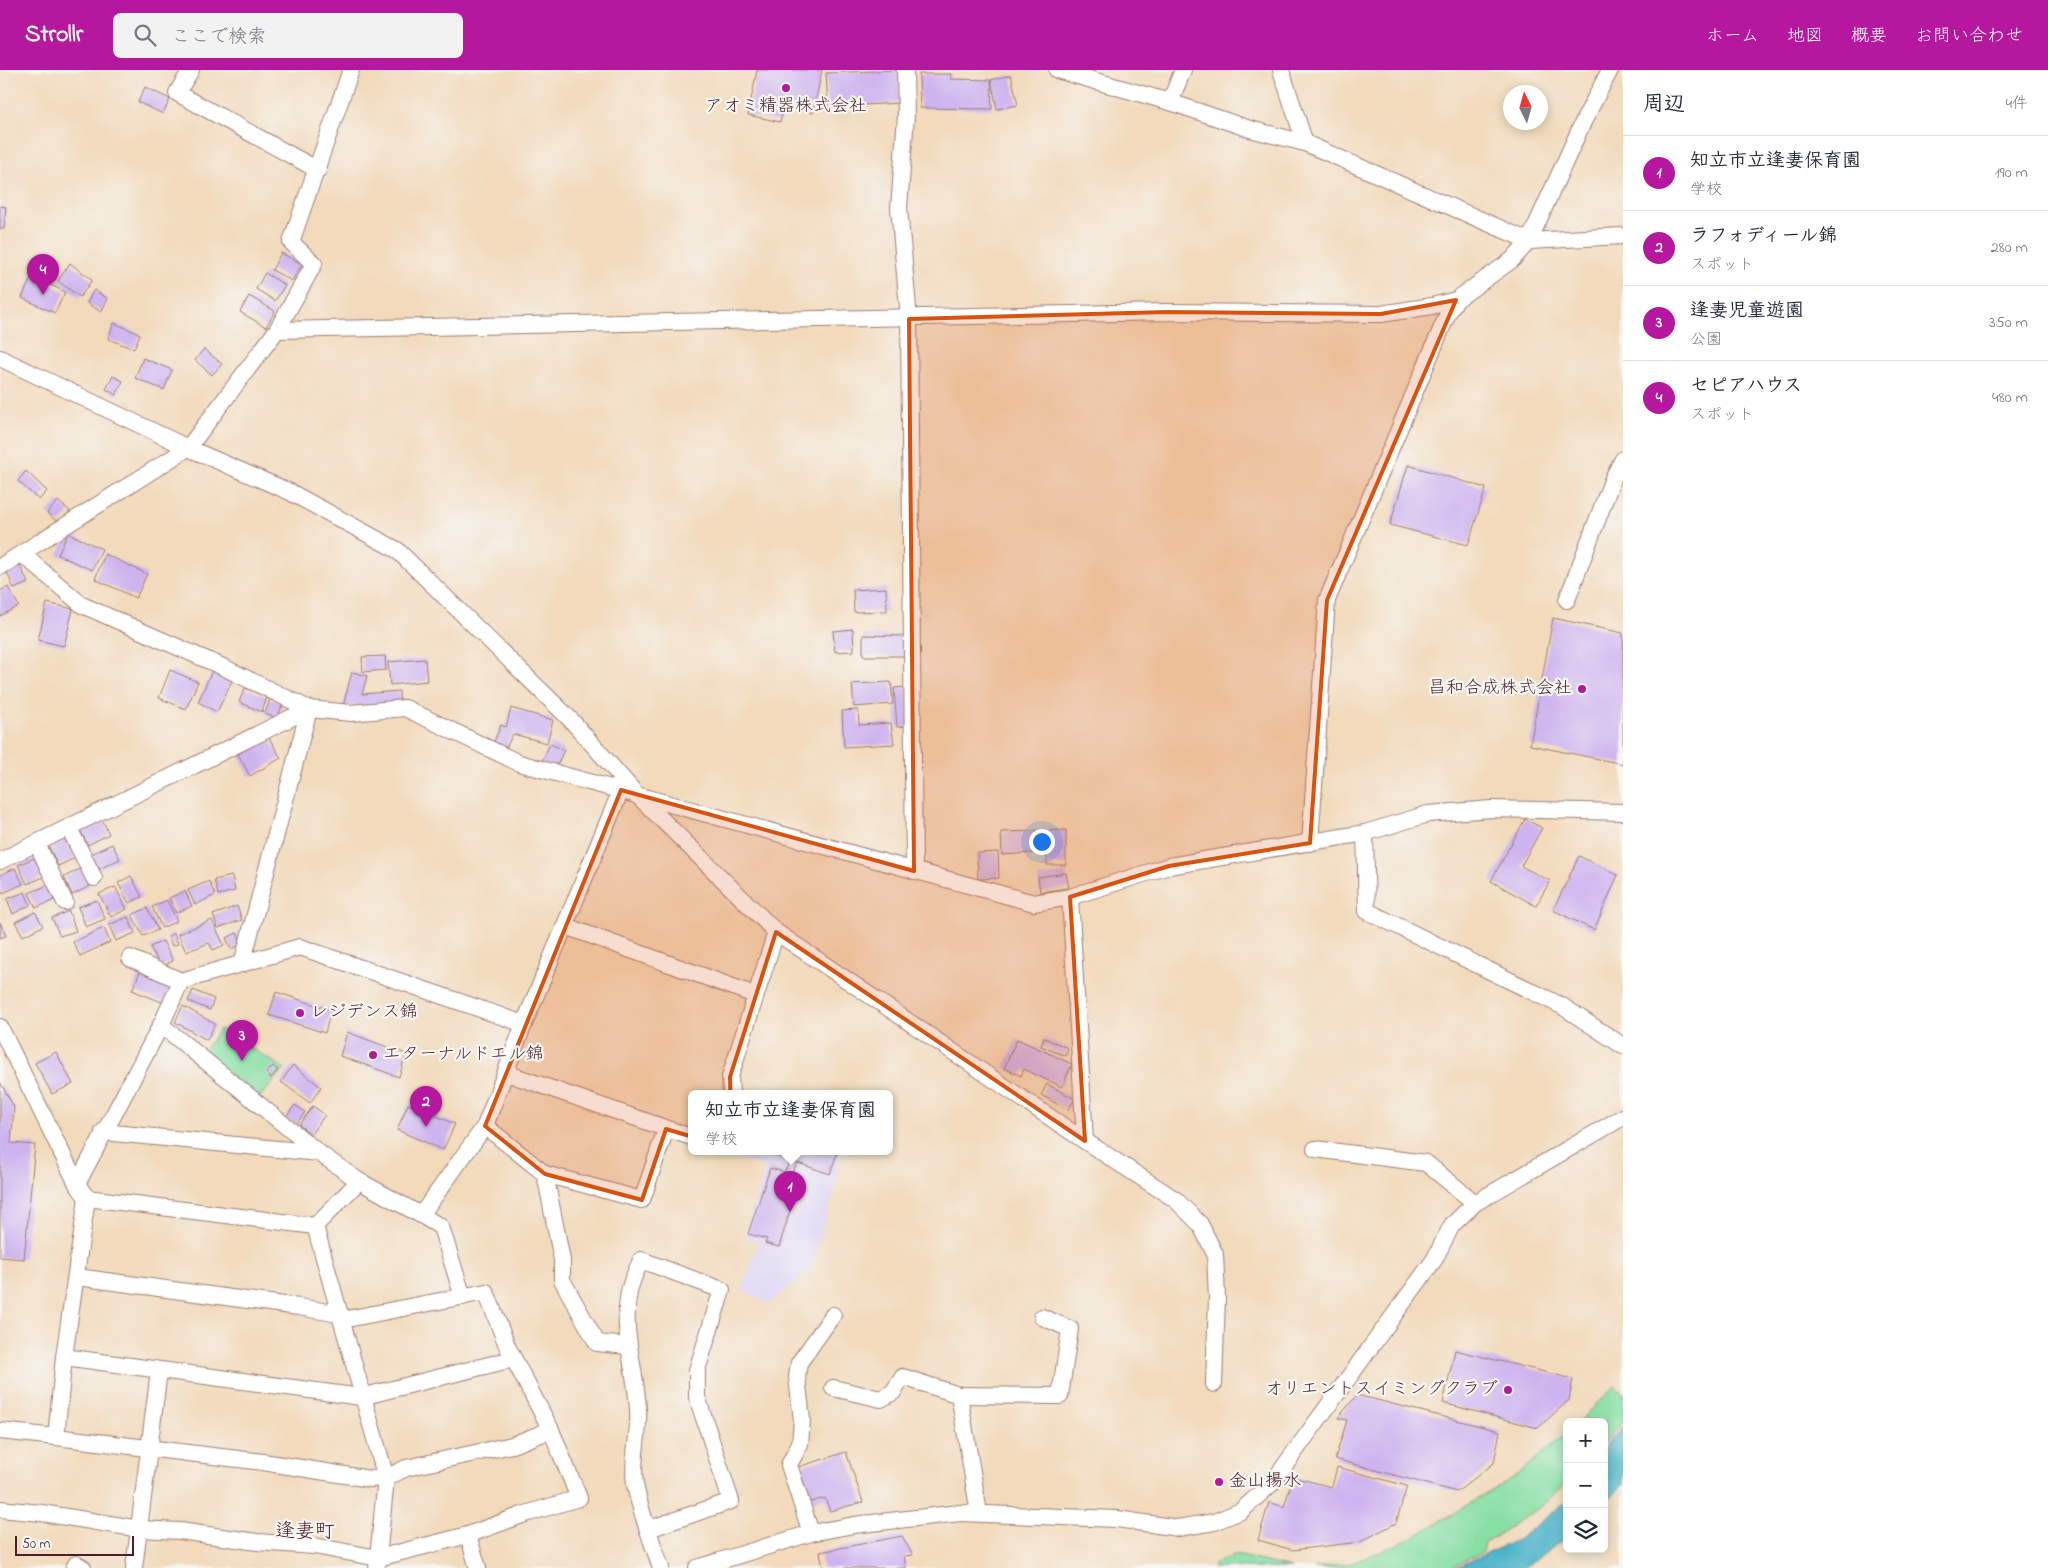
<!DOCTYPE html>
<html lang="ja">
<head>
<meta charset="utf-8">
<style>
	body { margin:0; font-family:"Indie Flower","Klee One",sans-serif; background:#f2f2f3; color:#1f2937 }
	.controls { position:absolute; right:15px; bottom:15px; display:grid; overflow:hidden; border-radius:8px; box-shadow:0 2px 12px #0003 }
	.controls button { width:45px; height:45px; display:grid; place-items:center; padding:0; border:0; border-bottom:1px solid #e0e1e3; background:#fff; color:#1f2937; font:25px sans-serif }
	.compass { position:absolute; left:1503px; top:15px; width:45px; height:45px; border-radius:50%; background:#fff; box-shadow:0 2px 12px #0003; rotate:355deg }
	.scale { position:absolute; left:15px; bottom:12px; width:119px; box-sizing:border-box; padding-left:5px; border:2px solid #4a1f2b; border-top:0; font-size:14px; line-height:18px; white-space:nowrap; color:#4a1f2b; -webkit-text-stroke:4px #f6f6f2; paint-order:stroke }
	.you { position:absolute; left:1041px; top:771px; width:18px; height:18px; margin:-12px; border:4px solid #fff; border-radius:50%; background:#1a73e8; box-shadow:0 0 0 8px #1a73e833 }
	.badge { display:grid; place-items:center; width:32px; height:32px; border-radius:50%; background:#b5179e; color:#fff; font-size:16px; font-weight:700 }
	.pin { position:absolute; translate:-50% -41px; filter:drop-shadow(0 1px 2px #0008) }
	.pin::after { content:''; position:absolute; top:26px; width:18px; height:15px; background:inherit; clip-path:polygon(0 0,100% 0,50% 100%) }
	.popup { position:absolute; left:688px; top:1020px; width:205px; height:65px; box-sizing:border-box; display:grid; place-content:center; border-radius:8px; background:#fff; filter:drop-shadow(0 1px 4px #0005); font-size:16px; white-space:nowrap; color:#747a83 }
	.popup b { font-size:19px; color:#1f2937 }
	.popup::after { content:''; position:absolute; left:50%; top:100%; margin-left:-10px; border:10px solid transparent; border-top-color:#fff }
	.list { margin:0; padding:0; list-style:none }
	h2 { display:flex; justify-content:space-between; align-items:center; height:65px; margin:0; padding:0 20px; font-size:21px }
	h2 small { font-size:16px; font-weight:400; color:#747a83 }
	.list li { display:grid; grid-template-columns:32px 1fr auto; gap:15px; align-items:center; box-sizing:border-box; height:75px; padding:0 20px; border-top:1px solid #e0e1e3 }
	.list b { display:block; font-size:19px; white-space:nowrap }
	.list p { margin:0; font-size:16px; white-space:nowrap; color:#747a83 }
	.list em { font-size:16px; font-style:normal; color:#747a83 }
	.icon { flex:none; width:28px; height:28px; fill:none; stroke:currentColor; stroke-width:2; stroke-linecap:round; stroke-linejoin:round }
	.map { position:relative; flex:none; width:1623px; height:1498px; overflow:hidden }
	header { display:flex; align-items:center; gap:30px; box-sizing:border-box; height:70px; padding:0 25px; background:#b5179e; color:#fff }
	header strong { font-size:24px }
	nav { display:flex; gap:28px; margin-inline-start:auto; font-size:18px }
	.search { width:350px; height:45px; background:#f2f2f3; display:flex; align-items:center; gap:12px; box-sizing:border-box; padding:0 18px; border-radius:8px; color:#747a83; font-size:19px }
	main { display:flex }
	aside { flex:1; background:#fff }
	.map>svg:first-child { display:block }
	.built { fill:#ded5f5 }
	.green { fill:#87dfa4; stroke:#687f68 }
	.water { fill:#4bb4c9; stroke:#4a6a7a }
	.building { fill:#cdb4ef }
	.lines { fill:none; stroke-linecap:round; stroke-linejoin:round }
	.minor-casing { stroke:#9e7c73; stroke-width:18 }
	.minor { stroke:#fff; stroke-width:16 }
	.marked { fill:#d8530f; fill-opacity:0.2; stroke:#d8530f; stroke-width:4; stroke-linejoin:round }
	.poi-dot { fill:#b5179e; stroke:#f6f6f2; stroke-width:2 }
	.labels { text-anchor:middle; dominant-baseline:central; stroke-width:4.5; stroke-linejoin:round; paint-order:stroke }
	.poi-label { font-size:18px; fill:#4a1f2b; stroke:#f6f6f2; text-anchor:start }
	.quarter-label { font-size:20px; fill:#4a1f2b; stroke:#f6f6f2 }
</style>
</head>
<body>
<header>
<strong>Strollr</strong>
<div class="search"><svg class="icon" aria-label="search" viewBox="0 0 24 24"><circle cx="10" cy="10" r="6"/><path d="M15 15l6 6"/></svg>ここで検索</div>
<nav><a>ホーム</a><a>地図</a><a>概要</a><a>お問い合わせ</a></nav>
</header>
<main>
<div class="map">
<svg width="1623" height="1498" viewBox="0 0 1623 1498">
	<rect width="100%" height="100%" fill="#f6f6f2"/>
	<filter id="ink" filterUnits="userSpaceOnUse"><feTurbulence type="fractalNoise" baseFrequency=".02" numOctaves="2"/><feDisplacementMap in="SourceGraphic" scale="10" xChannelSelector="R" yChannelSelector="G"/><feConvolveMatrix kernelMatrix="1 2 1 2 8 2 1 2 1" color-interpolation-filters="sRGB"/></filter>
	<filter id="wash" filterUnits="userSpaceOnUse"><feTurbulence type="fractalNoise" baseFrequency=".0096" numOctaves="4" result="noise"/><feDisplacementMap in="SourceGraphic" scale="20" xChannelSelector="R" yChannelSelector="G"/><feGaussianBlur stdDeviation="1.12" result="paint"/><feColorMatrix in="noise" values="0 0 0 0 0 0 0 0 0 0 0 0 0 0 0 0 0 1.4 0 .05"/><feComposite in="paint" operator="in"/></filter>
	<g filter="url(#wash)">
		<rect width="100%" height="100%" fill="#f2dabb"/>
		<path class="built" d="M723,1081H841L835,1118L810,1201L769,1234L742,1220L759,1172L744,1166L766,1097L722,1084Z"/>
		<g class="green">
			<path d="M220,959L285,999L258,1029L202,983Z"/>
			<path d="M1615,1316L1623,1324V1351L1604,1374V1352H1578Z"/>
			<path d="M1567,1363V1413L1539,1438L1485,1473L1483,1482L1449,1498H1313L1352,1493L1410,1469L1513,1408Z"/>
			<path d="M1237,1485L1291,1498H1213L1215,1492Z"/>
		</g>
		<g class="water">
			<path d="M1623,1356V1415L1604,1434V1378Z"/>
			<path d="M1567,1431V1468L1523,1498H1454L1519,1469Z"/>
		</g>
		<g id="blocks">
			<g class="building">
				<path d="M757,0H822L813,43L784,36L780,52L748,45Z"/>
				<path d="M898,0L901,33L828,37L826,3Z"/>
				<path d="M919,4H951V9L991,10L1011,5L1018,35L997,39L991,10L992,39L920,38Z"/>
				<path d="M145,17L170,29L163,44L138,32Z"/>
				<path d="M0,136L6,137L4,159H0Z"/>
				<path d="M281,183L302,194L292,211L272,200Z"/>
				<path d="M70,193L92,210L80,227L58,211Z"/>
				<path d="M265,203L285,215L275,231L256,219Z"/>
				<path d="M32,206L65,222L55,243L22,228Z"/>
				<path d="M94,220L108,229L101,242L87,233Z"/>
				<path d="M249,226L275,241L266,257L240,242Z"/>
				<path d="M114,253L140,264L134,279L108,269Z"/>
				<path d="M204,279L222,294L212,305L195,290Z"/>
				<path d="M143,288L172,300L164,320L135,308Z"/>
				<path d="M113,306L123,311L116,325L106,319Z"/>
				<path d="M1408,395L1486,418L1468,475L1390,455Z"/>
				<path d="M26,401L47,421L39,430L18,411Z"/>
				<path d="M58,431L70,441L60,454L47,443Z"/>
				<path d="M68,463L102,479L92,500L58,485Z"/>
				<path d="M105,484L147,504L136,528L95,509Z"/>
				<path d="M20,495L28,513L14,519L6,500Z"/>
				<path d="M8,517L19,536L0,546V521Z"/>
				<path d="M886,518L887,541L854,542L853,520Z"/>
				<path d="M47,533L73,539L64,576L38,570Z"/>
				<path d="M1553,548L1623,563V694L1530,675Z"/>
				<path d="M853,559L854,581L835,582L833,561Z"/>
				<path d="M863,565L905,566V586H863Z"/>
				<path d="M385,586L386,600L363,602L362,587Z"/>
				<path d="M425,589L427,611L390,615L388,592Z"/>
				<path d="M170,600L198,612L186,639L159,628Z"/>
				<path d="M212,601L232,611L217,642L198,632Z"/>
				<path d="M352,602L367,606L362,624L399,621L400,637L343,636Z"/>
				<path d="M891,612L893,634L854,637L852,614Z"/>
				<path d="M906,617L910,656L897,657L894,618Z"/>
				<path d="M245,618L267,627L262,642L239,632Z"/>
				<path d="M270,629L283,634L277,648L265,644Z"/>
				<path d="M511,638L553,650L547,673L513,664L505,680L493,674L501,655L506,657Z"/>
				<path d="M858,640L859,655L891,653L894,674L844,677L842,641Z"/>
				<path d="M268,666L281,688L250,706L238,684Z"/>
				<path d="M550,674L564,680L555,700L541,693Z"/>
				<path d="M102,749L109,764L88,775L80,760Z"/>
				<path d="M1525,749L1542,758L1521,796L1550,811L1536,836L1491,811Z"/>
				<path d="M1066,760V795H1047V782L1002,785L1001,762Z"/>
				<path d="M64,768L75,788L58,796L48,775Z"/>
				<path d="M112,774L120,789L99,799L91,784Z"/>
				<path d="M998,782L999,808L978,809L977,783Z"/>
				<path d="M1579,786L1618,805L1594,860L1553,840Z"/>
				<path d="M34,788L44,807L27,814L18,795Z"/>
				<path d="M15,798L23,814L3,823L0,818V805Z"/>
				<path d="M82,798L90,816L72,825L64,807Z"/>
				<path d="M1066,803L1069,818L1040,822L1038,807Z"/>
				<path d="M131,806L142,827L129,833L118,813Z"/>
				<path d="M232,806L235,821L218,825L214,810Z"/>
				<path d="M209,811L215,825L195,835L188,820Z"/>
				<path d="M48,815L54,830L36,838L29,823Z"/>
				<path d="M115,817L127,839L111,847L99,824Z"/>
				<path d="M185,821L192,836L176,843L169,828Z"/>
				<path d="M25,822L30,835L13,844L7,829Z"/>
				<path d="M97,830L105,849L86,857L78,837Z"/>
				<path d="M167,830L177,851L162,858L152,837Z"/>
				<path d="M237,836L242,850L218,858L213,845Z"/>
				<path d="M147,838L158,860L143,866L132,845Z"/>
				<path d="M69,841L76,861L60,866L52,848Z"/>
				<path d="M35,842L43,856L23,866L15,852Z"/>
				<path d="M128,847L135,863L116,871L109,855Z"/>
				<path d="M212,850L224,875L213,880L209,873L186,882L178,864Z"/>
				<path d="M0,852L6,866L0,868Z"/>
				<path d="M104,858L110,872L80,886L73,872Z"/>
				<path d="M174,863L178,874L172,876L168,866Z"/>
				<path d="M237,863L242,874L231,879L226,868Z"/>
				<path d="M163,871L173,891L161,897L150,877Z"/>
				<path d="M140,902L171,914L164,933L132,920Z"/>
				<path d="M193,920L214,929L210,940L188,931Z"/>
				<path d="M276,922L331,940L325,963L269,945Z"/>
				<path d="M183,936L215,954L207,970L175,952Z"/>
				<path d="M347,962L406,984L399,1007L340,986Z"/>
				<path d="M1044,968L1068,978L1066,986L1041,976Z"/>
				<path d="M1017,969L1072,994L1062,1017L1024,999L1021,1006L1004,998Z"/>
				<path d="M56,982L73,1014L52,1024L35,993Z"/>
				<path d="M293,995L321,1017L310,1033L281,1012Z"/>
				<path d="M273,996L278,1000L271,1008L266,1003Z"/>
				<path d="M0,1012L14,1037L11,1073L35,1075L24,1189L0,1187Z"/>
				<path d="M1047,1014L1075,1029L1068,1040L1041,1025Z"/>
				<path d="M408,1034L455,1054L443,1080L397,1060Z"/>
				<path d="M295,1035L305,1042L295,1056L285,1048Z"/>
				<path d="M313,1036L325,1045L311,1064L299,1055Z"/>
				<path d="M762,1081H838L830,1104L798,1093L790,1105L783,1131L792,1134L779,1177L765,1173L767,1169L748,1164L770,1098L784,1102L791,1091Z"/>
				<path d="M1455,1280L1573,1309L1569,1330L1538,1358L1443,1333Z"/>
				<path d="M1357,1325L1500,1361L1494,1393L1457,1422L1335,1389L1347,1350L1338,1348Z"/>
				<path d="M846,1382L863,1432L830,1441L825,1428L810,1432L798,1397Z"/>
				<path d="M1337,1397L1407,1416L1396,1453L1360,1472L1293,1480L1258,1470L1269,1432L1284,1437L1293,1407L1332,1417Z"/>
				<path d="M902,1466L913,1485L904,1486L906,1498H823L820,1482Z"/>
			</g>
		</g>
	</g>
	<g filter="url(#ink)">
		<use href="#blocks" fill-opacity="0" stroke="#9e7c73" stroke-width="1"/>
		<g class="lines">
			<defs>
				<g id="minor">
					<path d="M191,0L177,23L318,100"/>
					<path d="M905,0L906,46L899,138L909,249L914,801"/>
					<path d="M1057,0L1170,32L1250,59L1305,73L1529,171L1623,166"/>
					<path d="M1281,0L1305,73"/>
					<path d="M1170,32L1183,0"/>
					<path d="M277,260L1167,242L1381,244L1432,236L1456,230L1512,190L1529,171L1584,50L1610,0"/>
					<path d="M0,288L188,378L290,422L397,480L571,650L637,725L776,862L1085,1071L1176,1130L1200,1154L1215,1184L1217,1228L1214,1314"/>
					<path d="M22,484L82,535L223,597L309,639L351,643L405,638L519,693L1034,833L1070,827L1169,796L1365,763L1428,744L1491,739L1623,742"/>
					<path d="M0,497L188,378L277,260L314,194L291,172L351,0"/>
					<path d="M1567,530L1613,408L1623,389"/>
					<path d="M69,758L94,808"/>
					<path d="M1365,763L1367,841L1562,936L1623,976"/>
					<path d="M1310,773L1327,530L1448,243L1456,230"/>
					<path d="M37,774L65,832"/>
					<path d="M0,791L309,639"/>
					<path d="M1070,827L1085,1071"/>
					<path d="M565,856L755,925"/>
					<path d="M130,888L181,911"/>
					<path d="M242,894L309,639"/>
					<path d="M161,955L319,1083L359,1111L421,1145L485,1056L524,954L621,720"/>
					<path d="M0,957L77,1114L87,1128L64,1287L56,1367L0,1361"/>
					<path d="M506,1003L691,1067"/>
					<path d="M731,1023L730,1007L776,862"/>
					<path d="M485,1056L545,1104L562,1190V1210L597,1273L628,1276"/>
					<path d="M103,1062L319,1083"/>
					<path d="M1315,1079L1426,1093L1475,1133"/>
					<path d="M545,1104L642,1130L666,1059"/>
					<path d="M77,1114L161,955L181,911L300,877L524,954"/>
					<path d="M87,1128L315,1156"/>
					<path d="M421,1145L441,1157L463,1227"/>
					<path d="M315,1156L386,1408L377,1498"/>
					<path d="M315,1156L359,1111"/>
					<path d="M77,1207L299,1237L339,1244L347,1249L486,1222L508,1278L551,1360L579,1428L522,1445L468,1465L478,1498"/>
					<path d="M64,1287L361,1327L513,1289"/>
					<path d="M833,1318L881,1329L893,1322L903,1307L959,1325L979,1443"/>
					<path d="M959,1325L1060,1326L1070,1259L1042,1247"/>
					<path d="M56,1367L263,1392L370,1409L386,1408L406,1398L512,1375L551,1360"/>
					<path d="M0,1439L42,1443L140,1459L180,1461L257,1472L314,1476L378,1488L468,1465"/>
					<path d="M649,1459L731,1431L697,1327V1300L722,1220L641,1190C637,1200 631,1211 629,1222C621,1262 636,1299 638,1339C640,1364 631,1389 635,1414C640,1442 652,1471 661,1498"/>
					<path d="M811,1463L789,1395L800,1374L802,1350L797,1307L799,1293L833,1245"/>
					<path d="M74,1498L76,1494L83,1498"/>
					<path d="M134,1498L159,1301"/>
					<path d="M697,1498L811,1463L854,1455L960,1443L1117,1449L1178,1458L1214,1452L1241,1441L1272,1413L1434,1190L1452,1155L1475,1133L1623,1047"/>
				</g>
			</defs>
			<use href="#minor" class="minor-casing"/>
			<use href="#minor" class="minor"/>
		</g>
	</g>
	<path class="marked" d="M1456,230L1327,530L1310,773L1169,796L1070,827L1085,1071L776,862L730,1007L731,1040L720,1075L666,1059L642,1130L545,1104L485,1056L621,720L914,801L909,249L1167,242L1381,244Z"/>
	<g class="poi-dot">
		<circle cx="786" cy="18" r="5"/>
		<circle cx="1582" cy="619" r="5"/>
		<circle cx="300" cy="943" r="5"/>
		<circle cx="373" cy="985" r="5"/>
		<circle cx="1508" cy="1320" r="5"/>
		<circle cx="1219" cy="1412" r="5"/>
	</g>
	<g class="labels">
		<g class="poi-label">
			<text x="786" y="37" text-anchor="middle">アオミ精器株式会社</text>
			<text x="1572" y="619" text-anchor="end">昌和合成株式会社</text>
			<text x="310" y="943">レジデンス錦</text>
			<text x="383" y="985">エターナルドエル錦</text>
			<text x="1498" y="1320" text-anchor="end">オリエントスイミングクラブ</text>
			<text x="1229" y="1412">金山揚水</text>
		</g>
		<g class="quarter-label">
			<text x="305" y="1462">逢妻町</text>
		</g>
	</g>
</svg>
<div class="controls">
<button>+</button>
<button>−</button>
<button><svg class="icon" aria-label="layers" viewBox="0 0 24 24"><path d="M12 4l9 5-9 5-9-5zM3 14l9 5 9-5"/></svg></button>
</div>
<svg class="compass" viewBox="-18 -18 36 36"><path d="M0-13l5 13h-10z" fill="#e53935"/><path d="M0 13l5-13h-10z" fill="#747a83"/></svg>
<div class="scale">50 m</div>
<div class="you"></div>
<div class="pin badge" style="left:790px;top:1142px">1</div>
<div class="popup"><b>知立市立逢妻保育園</b>学校</div>
<div class="pin badge" style="left:426px;top:1057px">2</div>
<div class="pin badge" style="left:242px;top:991px">3</div>
<div class="pin badge" style="left:43px;top:225px">4</div>
</div>
<aside>
<h2>周辺<small>4件</small></h2>
<ul class="list">
<li><span class="badge">1</span><div><b>知立市立逢妻保育園</b><p>学校</p></div><em>190 m</em></li>
<li><span class="badge">2</span><div><b>ラフォディール錦</b><p>スポット</p></div><em>280 m</em></li>
<li><span class="badge">3</span><div><b>逢妻児童遊園</b><p>公園</p></div><em>350 m</em></li>
<li><span class="badge">4</span><div><b>セピアハウス</b><p>スポット</p></div><em>480 m</em></li>
</ul>
</aside>
</main>
</body>
</html>
